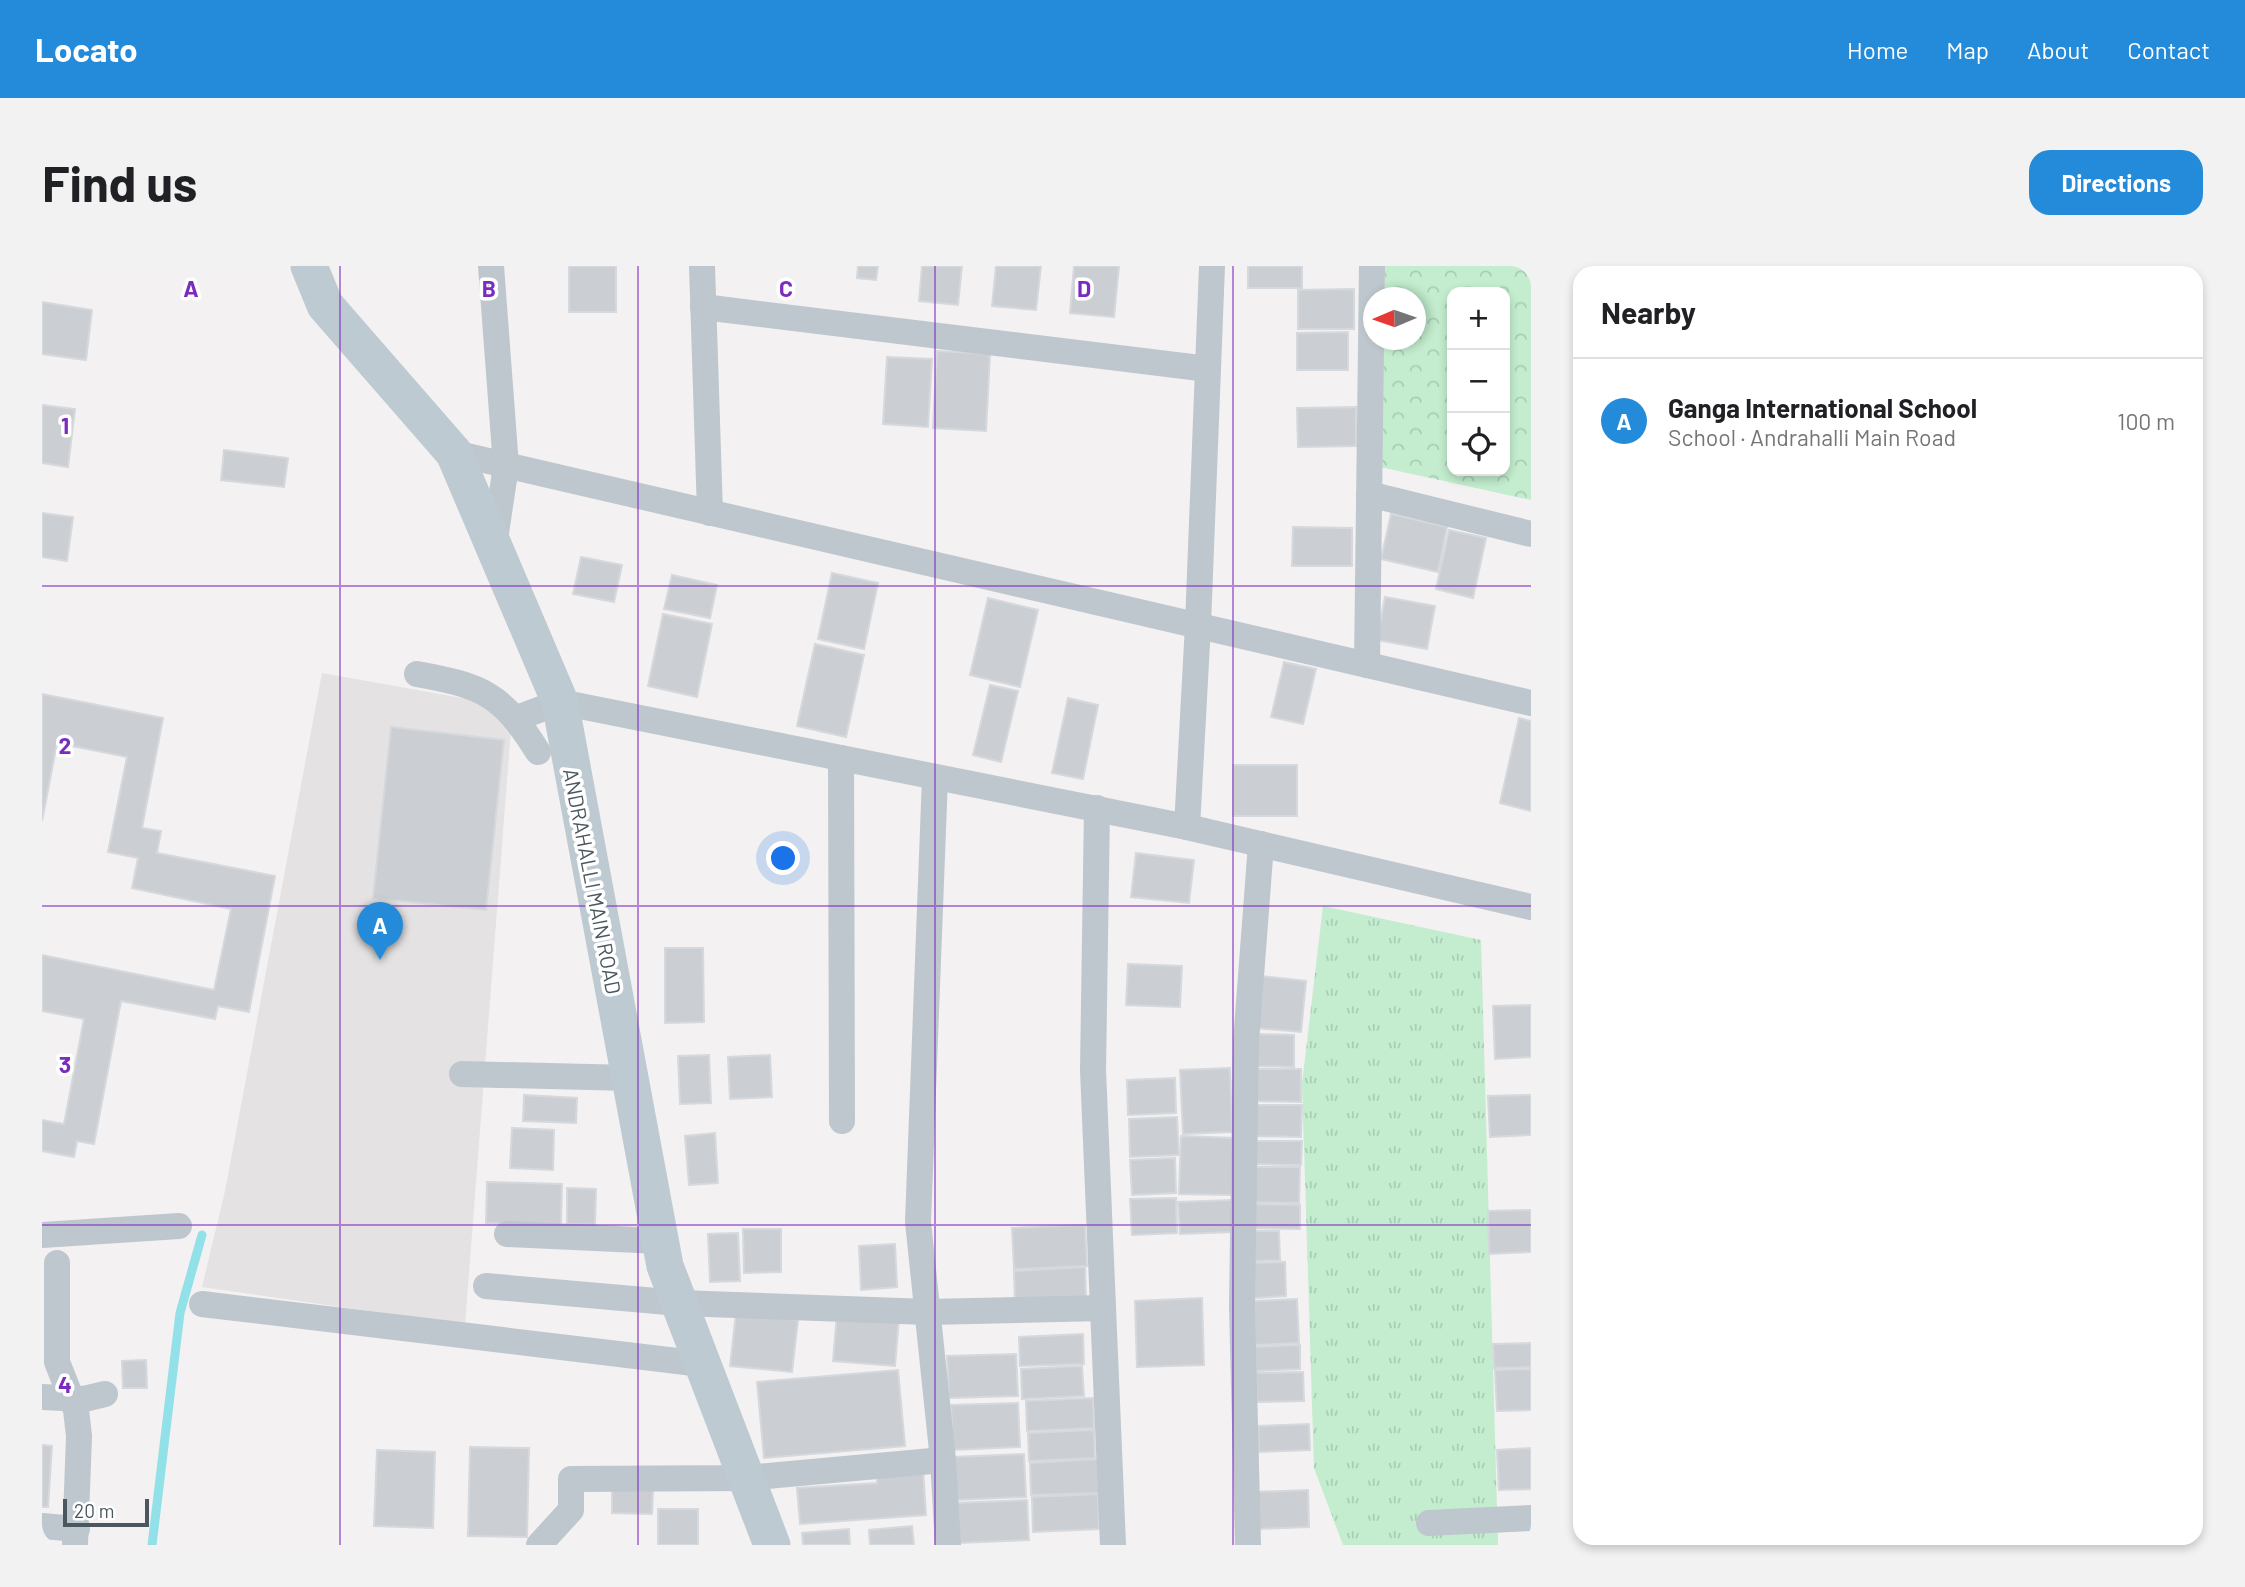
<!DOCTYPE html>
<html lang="en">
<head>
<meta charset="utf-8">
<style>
	body { margin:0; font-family:Barlow,sans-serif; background:#f2f2f2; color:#202124 }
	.controls { position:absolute; right:21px; top:21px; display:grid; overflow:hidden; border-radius:14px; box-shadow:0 4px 10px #0003 }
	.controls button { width:63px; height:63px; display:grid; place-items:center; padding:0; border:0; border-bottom:2px solid #e0e0e0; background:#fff; color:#202124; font:35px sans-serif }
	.compass { position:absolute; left:1321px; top:21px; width:63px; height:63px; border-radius:50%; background:#fff; box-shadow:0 4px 10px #0003; rotate:268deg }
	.scale { position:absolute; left:21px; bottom:18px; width:86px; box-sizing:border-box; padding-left:7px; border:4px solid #4a575e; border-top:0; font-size:19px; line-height:24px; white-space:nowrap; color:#4a575e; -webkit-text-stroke:5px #fff; paint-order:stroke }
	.you { position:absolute; left:742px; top:593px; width:24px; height:24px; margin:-18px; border:5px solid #fff; border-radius:50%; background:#1a73e8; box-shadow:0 0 0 10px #1a73e833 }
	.badge { display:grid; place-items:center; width:46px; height:46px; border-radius:50%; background:#248bda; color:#fff; font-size:23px; font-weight:700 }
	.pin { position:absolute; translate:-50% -58px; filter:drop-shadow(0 2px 4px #0008) }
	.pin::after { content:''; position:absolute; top:37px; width:24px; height:21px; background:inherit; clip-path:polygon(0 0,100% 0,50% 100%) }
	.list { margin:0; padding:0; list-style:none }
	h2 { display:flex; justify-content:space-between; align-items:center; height:91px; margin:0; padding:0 28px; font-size:30px }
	h2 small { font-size:23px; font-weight:400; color:#757577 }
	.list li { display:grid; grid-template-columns:46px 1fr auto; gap:21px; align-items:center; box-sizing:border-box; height:126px; padding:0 28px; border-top:2px solid #e0e0e0 }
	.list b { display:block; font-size:26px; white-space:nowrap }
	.list p { margin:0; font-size:23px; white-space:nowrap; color:#757577 }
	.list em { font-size:23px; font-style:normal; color:#757577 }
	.icon { flex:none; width:38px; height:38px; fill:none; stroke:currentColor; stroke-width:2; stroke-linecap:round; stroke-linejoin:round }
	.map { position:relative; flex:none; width:1489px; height:1279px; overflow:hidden; border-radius:21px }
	header { display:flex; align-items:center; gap:42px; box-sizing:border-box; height:98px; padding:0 35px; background:#248bda; color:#fff }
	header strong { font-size:33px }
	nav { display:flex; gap:38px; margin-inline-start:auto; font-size:24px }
	.intro { display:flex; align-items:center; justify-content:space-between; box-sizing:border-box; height:168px; padding:0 42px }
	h1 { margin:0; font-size:49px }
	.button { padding:18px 32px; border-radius:21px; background:#248bda; color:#fff; font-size:24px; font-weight:700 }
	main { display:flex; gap:42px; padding:0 42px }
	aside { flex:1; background:#fff; border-radius:21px; box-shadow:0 4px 10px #0003 }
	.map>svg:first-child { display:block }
	.education { fill:#e4e2e3 }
	.grass { fill:url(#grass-tufts) }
	.park { fill:url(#park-crowns); fill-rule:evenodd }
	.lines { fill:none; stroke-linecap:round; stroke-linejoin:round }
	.stream { stroke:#93e1e8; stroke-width:9 }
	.building { fill:#cbcfd3; stroke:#d5d8dc; stroke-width:2 }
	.minor { stroke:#bec7cd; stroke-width:26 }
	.secondary { stroke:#becad1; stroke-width:37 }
	.grid { fill:none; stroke:#7b2cbf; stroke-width:2; stroke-opacity:0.55 }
	.labels { text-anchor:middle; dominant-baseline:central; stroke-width:7; stroke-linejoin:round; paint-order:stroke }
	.street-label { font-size:21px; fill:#4a575e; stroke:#fff }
	.grid-label { font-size:23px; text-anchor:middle; font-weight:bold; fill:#7b2cbf; stroke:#fff; stroke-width:7; stroke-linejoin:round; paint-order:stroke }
</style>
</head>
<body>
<header>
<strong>Locato</strong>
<nav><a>Home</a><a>Map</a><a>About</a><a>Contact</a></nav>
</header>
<div class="intro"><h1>Find us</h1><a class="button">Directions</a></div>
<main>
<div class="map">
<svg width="1489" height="1279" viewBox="0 0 1489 1279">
	<defs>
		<pattern id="grass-tufts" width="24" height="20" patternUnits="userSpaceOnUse" patternTransform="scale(1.75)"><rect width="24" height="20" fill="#c3edce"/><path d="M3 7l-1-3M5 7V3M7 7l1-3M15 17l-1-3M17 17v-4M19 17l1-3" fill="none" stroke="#a9cdb3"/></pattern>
		<pattern id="park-crowns" width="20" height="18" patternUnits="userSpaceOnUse" patternTransform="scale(1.75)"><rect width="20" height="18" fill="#c3edce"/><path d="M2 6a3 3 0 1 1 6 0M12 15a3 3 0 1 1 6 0" fill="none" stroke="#a9cdb3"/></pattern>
	</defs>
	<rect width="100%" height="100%" fill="#f3f1f1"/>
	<path class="education" d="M280,407L448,437L469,463L423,1059L160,1021L183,925Z"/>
	<path class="grass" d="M1281,640L1439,674L1456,1279H1301L1272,1202L1260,818Z"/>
	<path class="park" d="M1343,0H1489V234L1338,201L1341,74H1374V32L1342,31ZM1410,26H1463V205H1410Z"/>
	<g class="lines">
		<path class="stream" d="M110,1279L138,1047L160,969"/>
	</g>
	<g class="building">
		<rect x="527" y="0" width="47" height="46"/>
		<path d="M816,0H836L834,14L815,12Z"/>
		<path d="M880,0H920L916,39L877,35Z"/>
		<path d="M954,0H999L994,44L950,40Z"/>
		<path d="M1032,0H1077L1072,51L1028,47Z"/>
		<rect x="1206" y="0" width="54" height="22"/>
		<path d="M1312,23V63H1256V24Z"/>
		<path d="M0,36L50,44L44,94L0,88Z"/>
		<path d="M1306,66V104H1255V67Z"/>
		<path d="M895,85L948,88L944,165L891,162Z"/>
		<path d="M845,91L890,93L886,161L841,158Z"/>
		<path d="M0,139L33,143L26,201L0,197Z"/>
		<path d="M1314,141V180L1256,181L1255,142Z"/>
		<path d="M182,184L246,192L242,221L179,214Z"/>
		<path d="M0,247L31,251L25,295L0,291Z"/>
		<path d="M1349,248L1405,261L1396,306L1339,293Z"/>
		<path d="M1251,261L1310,262V300H1250Z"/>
		<path d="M1407,264L1444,272L1431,332L1394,323Z"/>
		<path d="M539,291L580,299L572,336L531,328Z"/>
		<path d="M790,307L836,317L822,383L776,373Z"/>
		<path d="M630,309L675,319L668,352L622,343Z"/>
		<path d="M1343,331L1393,340L1385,383L1335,374Z"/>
		<path d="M946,332L996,344L978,421L928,409Z"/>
		<path d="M621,348L670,358L655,431L606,420Z"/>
		<path d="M773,378L822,389L804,471L755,460Z"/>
		<path d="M1242,396L1274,403L1261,458L1229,451Z"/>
		<path d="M948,419L976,425L959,496L931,489Z"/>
		<path d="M0,428L121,452L100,562L119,565L115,587L233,610L207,746L176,740L173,753L79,735L52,878L35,875L32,891L0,885V854L22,858L42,753L0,745V689L172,724L189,643L90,622L96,592L66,586L85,491L15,477L0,555Z"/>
		<path d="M1026,432L1056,439L1041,513L1010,507Z"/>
		<path d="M1477,452L1489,455V545L1458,537Z"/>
		<path d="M349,461L462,474L444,644L331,632Z"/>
		<rect x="1191" y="499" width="64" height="51"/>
		<path d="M1094,587L1152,594L1147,637L1089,631Z"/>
		<path d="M623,682H661L662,756L623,757Z"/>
		<path d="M1086,698L1140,700L1138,741L1084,739Z"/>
		<path d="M1218,710L1264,715L1259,766L1213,762Z"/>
		<path d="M1489,739V791L1453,793L1451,740Z"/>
		<path d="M1214,768L1252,769V801L1214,800Z"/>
		<path d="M667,789L669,837L638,838L636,790Z"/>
		<path d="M728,789L730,831L688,833L686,791Z"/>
		<path d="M1188,802L1190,866L1141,868L1138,804Z"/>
		<path d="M1211,803H1259V836L1211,835Z"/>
		<path d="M1133,812L1134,847L1086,849L1085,814Z"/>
		<path d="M482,829L535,832L534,857L481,855Z"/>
		<path d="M1489,829V869L1448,871L1446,830Z"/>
		<path d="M1211,839H1260L1259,871L1211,870Z"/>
		<path d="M1135,851L1137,889L1088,891L1087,853Z"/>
		<path d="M470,862L512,864L511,904L468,902Z"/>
		<path d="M673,867L676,917L647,919L643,870Z"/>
		<path d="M1139,870L1191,872L1190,929L1137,928Z"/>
		<path d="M1209,875H1260L1259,899L1209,898Z"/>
		<path d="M1133,892L1134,927L1090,929L1088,894Z"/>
		<path d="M1209,901H1258L1257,937L1208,936Z"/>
		<path d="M445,916L520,918L519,959L444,957Z"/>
		<path d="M525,922L554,923L553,959L525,958Z"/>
		<path d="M1134,932L1135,967L1090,969L1088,933Z"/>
		<path d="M1190,934L1191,966L1138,968L1136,936Z"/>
		<path d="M1209,938L1258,939V963L1209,962Z"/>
		<path d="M1489,944V986L1447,988L1446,945Z"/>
		<path d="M1043,959L1045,1000L972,1003L970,962Z"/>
		<path d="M701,963H739V1006L702,1007Z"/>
		<path d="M1212,965H1237L1238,994L1213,995Z"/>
		<path d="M696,967L698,1015L668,1016L666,968Z"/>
		<path d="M853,978L855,1021L819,1024L817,980Z"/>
		<path d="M1243,996L1244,1030L1212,1032L1210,997Z"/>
		<path d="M1043,1001L1044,1033L973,1036L972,1005Z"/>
		<path d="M1160,1032L1162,1099L1095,1101L1093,1035Z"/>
		<path d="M1255,1033L1257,1077L1213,1079L1212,1035Z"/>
		<path d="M694,1047L756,1054L750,1106L688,1100Z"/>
		<path d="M795,1047L857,1052L853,1100L791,1095Z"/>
		<path d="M1041,1068L1042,1098L978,1100L977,1071Z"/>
		<path d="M1489,1077V1101L1452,1102L1451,1078Z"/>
		<path d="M1258,1079V1103L1214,1105L1213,1081Z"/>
		<path d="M974,1088L976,1130L907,1132L905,1090Z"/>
		<path d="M104,1094L105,1122H81L80,1095Z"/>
		<path d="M1040,1100L1042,1130L980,1133L979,1103Z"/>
		<path d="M1489,1103V1144L1455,1145L1453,1104Z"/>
		<path d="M856,1104L863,1180L722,1192L715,1116Z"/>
		<path d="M1261,1106L1262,1135L1215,1136L1214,1107Z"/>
		<path d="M1051,1132L1052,1162L985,1165L984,1135Z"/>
		<path d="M976,1137L978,1181L911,1184L909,1139Z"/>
		<path d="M1267,1158L1268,1184L1217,1186L1216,1160Z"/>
		<path d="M1052,1164L1053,1192L987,1195L986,1167Z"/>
		<path d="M0,1179L10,1180L6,1241H0Z"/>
		<path d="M428,1181L487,1182L485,1271L426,1270Z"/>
		<path d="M1489,1182V1223L1457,1224L1455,1184Z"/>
		<path d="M335,1184L393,1186L391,1262L332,1260Z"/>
		<path d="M982,1188L984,1231L913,1234L911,1191Z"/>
		<path d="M1056,1193L1057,1227L989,1229L988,1197Z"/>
		<path d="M881,1203L884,1249L758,1258L755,1222L835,1217V1206Z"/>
		<path d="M570,1223L611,1224L610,1248L570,1247Z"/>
		<path d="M1266,1224L1267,1261L1214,1263L1213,1226Z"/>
		<path d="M1056,1228L1057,1263L991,1266L990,1231Z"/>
		<path d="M985,1234L987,1274L916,1277L914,1237Z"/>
		<rect x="616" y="1243" width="40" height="36"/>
		<path d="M870,1260L872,1279H828L827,1264Z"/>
		<path d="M807,1263L808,1279H761L760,1267Z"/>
	</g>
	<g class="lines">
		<g class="minor">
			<path d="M449,0L464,200L452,280"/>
			<path d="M660,0L668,247"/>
			<path d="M661,41L1166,103"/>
			<path d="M412,187L1489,437"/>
			<path d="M1327,228L1489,268"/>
			<path d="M1325,399L1330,0"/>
			<path d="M375,408C441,420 460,428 496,486"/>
			<path d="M475,452L518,436L1145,561L1489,641"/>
			<path d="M799,492L800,855"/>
			<path d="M893,511L876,956L901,1194L906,1279"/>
			<path d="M1055,542L1051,804L1071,1279"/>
			<path d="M1145,561L1156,359L1170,0"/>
			<path d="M420,808L588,812"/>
			<path d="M465,968L618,975"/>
			<path d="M0,969L137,960"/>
			<path d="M15,997V1096L34,1144L37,1170L33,1279"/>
			<path d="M444,1020L637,1037L886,1046L1061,1042"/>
			<path d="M160,1038L660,1098"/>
			<path d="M0,1131L42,1133L63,1128"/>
			<path d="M1387,1257L1489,1252"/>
			<path d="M0,1260L35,1263"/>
			<path d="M497,1279L529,1244V1213L704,1212L901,1194"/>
			<path d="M1206,1279L1200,1040L1204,776L1219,578"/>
		</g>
		<path class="secondary" d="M267,0L283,39L412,187L518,436L623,1000L730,1279"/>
	</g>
	<path class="grid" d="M298,0V1279M596,0V1279M893,0V1279M1191,0V1279M0,320H1489M0,640H1489M0,959H1489"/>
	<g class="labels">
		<g class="street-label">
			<text transform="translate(551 615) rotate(79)">ANDRAHALLI MAIN ROAD</text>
		</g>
	</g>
	<g class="grid-label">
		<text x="149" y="31">A</text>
		<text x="447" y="31">B</text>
		<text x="744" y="31">C</text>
		<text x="1042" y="31">D</text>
		<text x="23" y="168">1</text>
		<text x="23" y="488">2</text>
		<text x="23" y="807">3</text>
		<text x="23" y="1127">4</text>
	</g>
</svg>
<div class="controls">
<button>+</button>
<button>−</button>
<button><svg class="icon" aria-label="locate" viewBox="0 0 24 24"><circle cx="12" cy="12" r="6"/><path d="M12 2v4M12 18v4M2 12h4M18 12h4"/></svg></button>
</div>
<svg class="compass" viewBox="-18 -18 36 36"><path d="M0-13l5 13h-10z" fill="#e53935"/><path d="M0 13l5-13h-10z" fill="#757577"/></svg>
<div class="scale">20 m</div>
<div class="you"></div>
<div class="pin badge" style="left:338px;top:694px">A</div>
</div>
<aside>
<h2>Nearby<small></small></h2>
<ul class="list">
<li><span class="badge">A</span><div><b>Ganga International School</b><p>School · Andrahalli Main Road</p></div><em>100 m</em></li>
</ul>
</aside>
</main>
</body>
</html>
